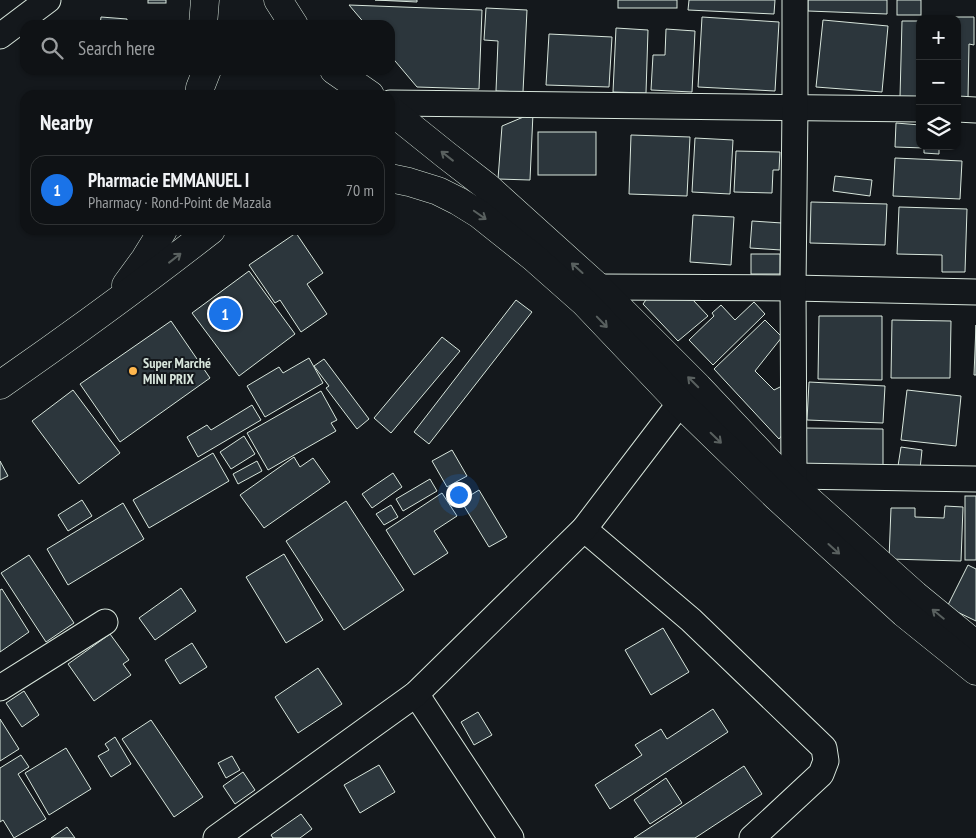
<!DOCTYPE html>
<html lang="en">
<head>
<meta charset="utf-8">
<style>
	body { margin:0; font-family:"PT Sans Narrow",sans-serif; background:#181b1e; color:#f1f3f6 }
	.controls { position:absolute; right:15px; top:15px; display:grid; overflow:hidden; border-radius:10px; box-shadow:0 1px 4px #0004 }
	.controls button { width:45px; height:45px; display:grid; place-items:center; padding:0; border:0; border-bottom:1px solid #2f3234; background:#0f1215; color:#f1f3f6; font:25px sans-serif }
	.you { position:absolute; left:458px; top:494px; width:18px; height:18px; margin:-12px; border:4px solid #fff; border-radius:50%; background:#1a73e8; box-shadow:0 0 0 8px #1a73e833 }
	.badge { display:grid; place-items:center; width:32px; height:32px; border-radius:50%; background:#1a73e8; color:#fff; font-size:16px; font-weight:700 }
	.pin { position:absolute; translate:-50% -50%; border:2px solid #fff; box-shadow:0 1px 5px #0006 }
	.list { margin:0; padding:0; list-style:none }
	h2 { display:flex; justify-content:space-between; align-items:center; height:65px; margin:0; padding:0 20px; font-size:21px }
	h2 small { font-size:16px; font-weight:400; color:#9b9ea0 }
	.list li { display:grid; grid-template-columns:32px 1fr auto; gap:15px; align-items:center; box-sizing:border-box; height:70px; margin:0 10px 10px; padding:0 10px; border:1px solid #2f3234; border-radius:15px }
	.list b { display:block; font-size:19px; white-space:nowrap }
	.list p { margin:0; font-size:16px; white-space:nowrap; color:#9b9ea0 }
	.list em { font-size:16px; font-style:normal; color:#9b9ea0 }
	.icon { flex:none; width:28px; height:28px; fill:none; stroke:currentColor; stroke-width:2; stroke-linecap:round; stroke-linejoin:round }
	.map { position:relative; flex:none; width:976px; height:838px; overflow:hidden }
	.search { position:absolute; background:#0f1215; box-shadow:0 1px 4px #0004; left:20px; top:20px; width:375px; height:55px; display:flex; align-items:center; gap:12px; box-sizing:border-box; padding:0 18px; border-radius:15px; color:#9b9ea0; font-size:19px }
	.panel { position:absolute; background:#0f1215; box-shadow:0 1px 4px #0004; left:20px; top:90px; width:375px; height:145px; border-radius:15px }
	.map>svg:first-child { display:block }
	.building { fill:#2c363c; stroke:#d8e6dc }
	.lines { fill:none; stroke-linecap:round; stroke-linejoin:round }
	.street-casing { stroke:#d8e6dc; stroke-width:27 }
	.secondary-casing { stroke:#d8e6dc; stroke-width:29 }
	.primary-casing { stroke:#d8e6dc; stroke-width:29 }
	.street { stroke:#14181c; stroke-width:25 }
	.secondary { stroke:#14181c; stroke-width:28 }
	.primary { stroke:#14181c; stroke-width:28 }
	.oneway { stroke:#59605f }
	.poi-dot { fill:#ffb74d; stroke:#14181c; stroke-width:2 }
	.labels { text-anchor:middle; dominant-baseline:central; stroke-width:4; stroke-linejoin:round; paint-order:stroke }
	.poi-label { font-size:14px; font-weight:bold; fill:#d8e6dc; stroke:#14181c; text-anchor:start }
</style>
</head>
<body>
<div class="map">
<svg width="976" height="838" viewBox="0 0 976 838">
	<rect width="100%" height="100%" fill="#14181c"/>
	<g class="building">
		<rect x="148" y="0" width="18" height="3"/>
		<path d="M375,0H417V2Z"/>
		<rect x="618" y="0" width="59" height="8"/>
		<path d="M689,0H775L774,14L688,10Z"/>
		<path d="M808,0H887V14L808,11Z"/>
		<rect x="897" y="0" width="24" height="15"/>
		<path d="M349,5L482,10L479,89L417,87L390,55V25H366Z"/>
		<path d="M486,8L527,10L523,92L496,91L498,41L484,40Z"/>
		<path d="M101,17L127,19V25H100Z"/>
		<path d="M702,17L779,22L775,91L698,87Z"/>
		<path d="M955,17H974V45L969,44L968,98H957V19H955Z"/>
		<path d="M823,20L888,26L882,92L816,87Z"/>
		<path d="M902,21H920V97H900Z"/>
		<path d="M616,28L648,30L646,93L613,92Z"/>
		<path d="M666,29L695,31L692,92L651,90L653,55H665Z"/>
		<path d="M549,34L612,37L609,87L546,85Z"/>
		<path d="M533,113L530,180L498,179L502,126Z"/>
		<path d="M896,123L920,125V146H939V154L924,153V148L895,147Z"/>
		<rect x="538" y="132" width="58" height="43"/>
		<path d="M631,135L690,137L687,196L629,194Z"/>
		<path d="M695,138L733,140L730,194L692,192Z"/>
		<path d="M736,151L780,152L779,170H773L772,193L734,192Z"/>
		<path d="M895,158L962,161L960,199L893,196Z"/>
		<path d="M835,176L872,180L870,196L833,191Z"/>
		<path d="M811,202L887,204L885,245L810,243Z"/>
		<path d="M899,207L967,209L965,272H942V255L897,254Z"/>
		<path d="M693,215L734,217L731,265L690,262Z"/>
		<path d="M752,221L782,223L781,250L750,248Z"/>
		<path d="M296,233L323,273L307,284L327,314L301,332L280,300L275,303L249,265Z"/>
		<rect x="751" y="254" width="29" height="20"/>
		<path d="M249,271L295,334L239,376L192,313Z"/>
		<path d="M648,297L693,300L708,316L678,341L643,304Z"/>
		<path d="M516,300L532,312L429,444L414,432Z"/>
		<path d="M754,302L765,314L713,365L689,340L714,316L712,313L721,305L735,320Z"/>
		<path d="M819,316H882V380L818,379Z"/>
		<path d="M765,320L782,337L755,371L774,390L784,385L787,429L779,439L714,369Z"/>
		<path d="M892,320L951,321L950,378H891Z"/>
		<path d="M171,321L210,378L120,442L80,384Z"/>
		<path d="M976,325V375H974Z"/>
		<path d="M442,337L460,351L391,433L374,418Z"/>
		<path d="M309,358L323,383L265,417L247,386L279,367L283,373Z"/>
		<path d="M324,359L369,419L357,429L326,388L329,386L314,366Z"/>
		<path d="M809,382L885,386L883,423L807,420Z"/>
		<path d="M73,390L120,453L79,484L32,421Z"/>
		<path d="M907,390L961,396L956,446L901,440Z"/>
		<path d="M321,391L337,420L331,423L336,431L268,470L247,433Z"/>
		<path d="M252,405L261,420L198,457L187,437L207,425L211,430Z"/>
		<path d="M806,428L883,429V467H806Z"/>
		<path d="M244,436L255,454L231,469L220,452Z"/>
		<path d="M901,447L922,450L920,469L898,466Z"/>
		<path d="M452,450L467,476L447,487L432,461Z"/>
		<path d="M213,453L229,481L149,528L133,500Z"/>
		<path d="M294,457L300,467L313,458L330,482L264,528L240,495Z"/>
		<path d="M0,461L8,476L0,480Z"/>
		<path d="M257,461L262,471L238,484L233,474Z"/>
		<path d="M393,473L402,487L372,508L362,494Z"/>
		<path d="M430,479L437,491L403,511L396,499Z"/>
		<path d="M479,490L507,537L489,547L461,501Z"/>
		<path d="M442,493L457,516L434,531L448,553L414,575L386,530Z"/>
		<rect x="965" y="496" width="11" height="64"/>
		<path d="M82,500L92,516L68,531L58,515Z"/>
		<path d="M346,501L404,590L344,630L286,541Z"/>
		<path d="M123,503L144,539L68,585L47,549Z"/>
		<path d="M391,505L398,517L384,525L376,514Z"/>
		<path d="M945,506L963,507L961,561L889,559L891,508H915V517L944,518Z"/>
		<path d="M284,554L323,620L286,643L246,577Z"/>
		<path d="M29,555L74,623L46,642L1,573Z"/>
		<path d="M968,565L976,569V621L947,607Z"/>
		<path d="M181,588L196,611L155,640L139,618Z"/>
		<path d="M2,589L29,632L0,652V590Z"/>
		<path d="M663,628L689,672L651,695L625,650Z"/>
		<path d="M110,634L129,660L123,664L131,675L94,701L68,664Z"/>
		<path d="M192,643L207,667L180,684L165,660Z"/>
		<path d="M318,668L342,704L298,733L275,697Z"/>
		<path d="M24,691L39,715L22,727L6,703Z"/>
		<path d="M713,709L728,732L610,809L595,785L642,755L635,745L661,729L667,739Z"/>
		<path d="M478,712L492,735L474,745L461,722Z"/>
		<path d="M0,719L19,749L0,761Z"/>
		<path d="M151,720L203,797L174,817L122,739Z"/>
		<path d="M115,737L131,764L111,777L98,756L109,750L105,744Z"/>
		<path d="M66,748L91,789L49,815L25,773Z"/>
		<path d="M21,755L29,767L18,774L46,819L14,838L3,820L0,822V768Z"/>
		<path d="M232,756L240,770L226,778L218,763Z"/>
		<path d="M379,765L395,792L360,813L344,785Z"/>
		<path d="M744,766L762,794L695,838H634Z"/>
		<path d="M243,772L255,790L235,804L223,786Z"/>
		<path d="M666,778L682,803L650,824L634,800Z"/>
		<path d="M301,814L312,829L300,838H273L271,835Z"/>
		<path d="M67,827L75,838H51Z"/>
	</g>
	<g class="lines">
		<defs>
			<g id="street">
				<path d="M0,36L48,0"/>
				<path d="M390,103L920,109"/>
				<path d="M957,109L976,110"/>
				<path d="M598,287L793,288L976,292"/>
				<path d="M794,476L976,479"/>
				<path d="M784,478L794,476L793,288L795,107V0"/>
				<path d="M584,529L691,620L824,748L826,761L821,774L752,838"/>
				<path d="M0,688L105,622"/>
				<path d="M416,694L511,838"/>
				<path d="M216,838L416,694L584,529L680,403"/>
			</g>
			<g id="secondary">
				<path d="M278,0L294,25"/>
				<path d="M203,25L205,0"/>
			</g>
			<g id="primary">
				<path d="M334,70L370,95"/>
				<path d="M199,95L200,88L207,70"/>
				<path d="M390,110L446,155L486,186L598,287L698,387L784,478L915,595L976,645"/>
				<path d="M390,178L409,182L438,191L458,201L479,214L533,257L585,303L680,403L777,497L904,613L976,671"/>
				<path d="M126,285L145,259L163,230"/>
				<path d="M0,385C72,335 142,284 211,230"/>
			</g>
		</defs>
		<use href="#street" class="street-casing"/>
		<use href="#secondary" class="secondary-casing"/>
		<use href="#primary" class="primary-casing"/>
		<use href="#street" class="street"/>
		<use href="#secondary" class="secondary"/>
		<use href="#primary" class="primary"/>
	</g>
	<defs><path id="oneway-shaft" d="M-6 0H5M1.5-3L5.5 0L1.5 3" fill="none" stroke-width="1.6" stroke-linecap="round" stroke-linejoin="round" transform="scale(1.25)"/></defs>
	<g class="oneway">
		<use href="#oneway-shaft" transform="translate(447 156) rotate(-142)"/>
		<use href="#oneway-shaft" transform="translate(480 215) rotate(35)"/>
		<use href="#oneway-shaft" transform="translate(175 258) rotate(-38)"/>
		<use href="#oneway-shaft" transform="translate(577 268) rotate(-138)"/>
		<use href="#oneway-shaft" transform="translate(602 322) rotate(46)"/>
		<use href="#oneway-shaft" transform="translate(693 382) rotate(-135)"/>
		<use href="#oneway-shaft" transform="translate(716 438) rotate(44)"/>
		<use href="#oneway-shaft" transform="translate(834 549) rotate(42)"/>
		<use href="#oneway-shaft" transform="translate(938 614) rotate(-141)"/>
	</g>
	<circle class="poi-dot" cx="133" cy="371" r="5"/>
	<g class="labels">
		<g class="poi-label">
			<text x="143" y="363">Super Marché<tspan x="143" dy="16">MINI PRIX</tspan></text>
		</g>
	</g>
</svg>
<div class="controls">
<button>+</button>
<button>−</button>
<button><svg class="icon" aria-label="layers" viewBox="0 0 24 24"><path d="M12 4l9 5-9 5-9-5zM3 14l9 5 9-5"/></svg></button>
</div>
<div class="you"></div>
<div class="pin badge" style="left:225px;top:314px">1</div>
<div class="search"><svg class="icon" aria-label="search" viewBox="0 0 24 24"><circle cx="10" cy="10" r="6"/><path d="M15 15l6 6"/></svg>Search here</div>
<section class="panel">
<h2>Nearby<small></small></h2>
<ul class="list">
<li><span class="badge">1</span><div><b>Pharmacie EMMANUEL I</b><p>Pharmacy · Rond-Point de Mazala</p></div><em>70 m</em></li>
</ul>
</section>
</div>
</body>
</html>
